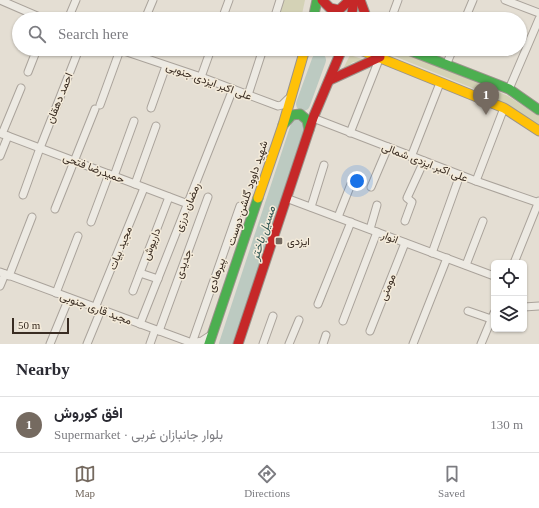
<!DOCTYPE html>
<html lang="en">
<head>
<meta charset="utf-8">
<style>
	body { margin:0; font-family:"Times New Roman",Vazirmatn,serif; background:#f7f7f7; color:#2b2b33 }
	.controls { position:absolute; right:12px; bottom:12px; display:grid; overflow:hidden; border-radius:6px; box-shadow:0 1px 3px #0004 }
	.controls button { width:36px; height:36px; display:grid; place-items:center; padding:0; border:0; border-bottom:1px solid #e1e1e2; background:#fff; color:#2b2b33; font:20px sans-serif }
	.scale { position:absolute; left:12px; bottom:10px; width:57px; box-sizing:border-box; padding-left:4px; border:2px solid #392c22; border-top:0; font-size:11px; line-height:14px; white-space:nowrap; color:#392c22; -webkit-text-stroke:3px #f4ebda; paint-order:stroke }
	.you { position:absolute; left:357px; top:181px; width:14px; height:14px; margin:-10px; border:3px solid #fff; border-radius:50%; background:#1a73e8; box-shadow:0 0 0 6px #1a73e833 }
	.badge { display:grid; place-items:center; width:26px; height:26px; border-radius:50%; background:#756a60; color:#fff; font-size:13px; font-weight:700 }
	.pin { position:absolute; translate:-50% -33px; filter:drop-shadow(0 1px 2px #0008) }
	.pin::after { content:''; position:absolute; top:21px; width:14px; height:12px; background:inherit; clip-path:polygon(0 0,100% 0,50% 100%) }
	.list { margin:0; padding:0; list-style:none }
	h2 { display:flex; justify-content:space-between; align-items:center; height:52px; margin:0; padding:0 16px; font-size:17px }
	h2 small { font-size:13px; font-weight:400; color:#7c7c81 }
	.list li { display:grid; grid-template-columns:26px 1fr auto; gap:12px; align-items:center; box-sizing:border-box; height:56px; padding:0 16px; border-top:1px solid #e1e1e2 }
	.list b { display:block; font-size:15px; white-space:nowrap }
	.list p { margin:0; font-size:13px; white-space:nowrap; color:#7c7c81 }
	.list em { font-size:13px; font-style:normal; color:#7c7c81 }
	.icon { flex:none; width:22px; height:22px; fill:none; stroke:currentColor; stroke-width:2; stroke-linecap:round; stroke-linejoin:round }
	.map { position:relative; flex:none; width:539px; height:344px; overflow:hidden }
	.search { position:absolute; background:#fff; box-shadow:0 1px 3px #0004; left:12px; right:12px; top:12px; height:44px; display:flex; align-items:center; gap:10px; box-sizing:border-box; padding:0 14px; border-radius:22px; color:#7c7c81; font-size:15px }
	.sheet { height:108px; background:#fff }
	nav { display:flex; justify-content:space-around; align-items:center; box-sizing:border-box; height:56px; border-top:1px solid #e1e1e2; background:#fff; font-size:11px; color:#7c7c81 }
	nav a { display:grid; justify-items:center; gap:2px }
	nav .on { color:#756a60 }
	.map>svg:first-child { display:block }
	.green { fill:#d4d2b6 }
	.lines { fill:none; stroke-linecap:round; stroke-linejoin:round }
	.river { stroke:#bccac1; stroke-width:14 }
	.street-casing { stroke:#aaa39b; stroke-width:9 }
	.fast-casing { stroke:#9a938b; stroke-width:11 }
	.slow-casing { stroke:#9a938b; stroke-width:11 }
	.jam-casing { stroke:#9a938b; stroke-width:11 }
	.street { stroke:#edeae3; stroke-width:7 }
	.fast { stroke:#4caf50; stroke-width:9 }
	.slow { stroke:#ffc107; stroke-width:9 }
	.jam { stroke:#c62828; stroke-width:9 }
	.poi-dot { fill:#756a60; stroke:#f4ebda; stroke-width:1.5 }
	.labels { text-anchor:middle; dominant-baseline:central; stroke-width:3; stroke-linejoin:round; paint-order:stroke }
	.street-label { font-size:11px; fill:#392c22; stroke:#f4ebda }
	.poi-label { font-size:11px; fill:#392c22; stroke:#f4ebda; text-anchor:start }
	.water-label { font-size:12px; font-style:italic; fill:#335853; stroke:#f4ebda }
</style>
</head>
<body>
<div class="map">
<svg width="539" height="344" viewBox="0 0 539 344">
	<rect width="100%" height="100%" fill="#e4ded3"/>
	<g class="green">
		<path d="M282,0H305L301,19H291L277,13Z"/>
		<path d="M377,49H398L508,96L539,116V126L506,104L482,92Z"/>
		<path d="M350,55L368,61L353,62L342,71Z"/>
	</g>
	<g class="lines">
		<g class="river">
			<path d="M303,104L319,60"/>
			<path d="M226,344L299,122"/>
		</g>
		<defs>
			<g id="street">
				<path d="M0,0L44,19"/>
				<path d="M505,0L539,13"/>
				<path d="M68,19L76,0"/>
				<path d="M145,19L153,0"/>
				<path d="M222,19L229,0"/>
				<path d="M274,19L280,0"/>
				<path d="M391,19L398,0"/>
				<path d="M465,19L473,0"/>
				<path d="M118,49L201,77L278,106L282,105L288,99"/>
				<path d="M446,65L453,49"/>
				<path d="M28,72L37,49"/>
				<path d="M201,77L211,49"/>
				<path d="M509,89L539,19"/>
				<path d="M248,95L263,49"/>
				<path d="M100,105L120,50"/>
				<path d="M151,108L166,66"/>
				<path d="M313,118L476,181L539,203"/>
				<path d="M0,133L188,204"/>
				<path d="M350,133L380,57"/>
				<path d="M2,134L21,88"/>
				<path d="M0,156L8,136"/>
				<path d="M411,157L440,83"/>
				<path d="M114,176L134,121"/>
				<path d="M476,181L504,108"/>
				<path d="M135,184L156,126"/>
				<path d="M371,187L388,147"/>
				<path d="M23,195L40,148L79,49"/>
				<path d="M286,198L494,276"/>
				<path d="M311,207L324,165"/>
				<path d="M55,209L95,109"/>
				<path d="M338,217L353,179"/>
				<path d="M405,221L412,202L407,198L424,161"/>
				<path d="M91,222L109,174"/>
				<path d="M370,229L377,205"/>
				<path d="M432,253L460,175"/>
				<path d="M514,263L539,201"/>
				<path d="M466,265L483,221"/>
				<path d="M0,272L192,343L202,341L211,335"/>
				<path d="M140,273L158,279"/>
				<path d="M9,276L32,217"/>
				<path d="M0,286L5,274"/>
				<path d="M133,291L169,197"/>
				<path d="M56,293L78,236"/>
				<path d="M318,304L351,222"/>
				<path d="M524,307L539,306"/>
				<path d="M95,308L144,188"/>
				<path d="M468,311L491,319"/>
				<path d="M343,321L377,232"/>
				<path d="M140,324L233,89"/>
				<path d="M159,331L208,197"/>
				<path d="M370,331L405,243"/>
				<path d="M192,343L240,206"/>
				<path d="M50,344L69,298"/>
				<path d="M87,344L101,310"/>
				<path d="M150,344L155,330"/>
				<path d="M263,344L273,316"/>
				<path d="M289,344L299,320"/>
				<path d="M323,344L326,335"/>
				<path d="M413,344L447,258"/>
				<path d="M481,344L494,313"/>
			</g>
			<g id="fast">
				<path d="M313,19L317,0"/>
				<path d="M406,49L509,89L539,110"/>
				<path d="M283,125L292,115L300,114L307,120L309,130"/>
				<path d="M209,344L258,198"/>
			</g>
			<g id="slow">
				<path d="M358,49L504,108L539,131"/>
				<path d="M258,198L283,125L305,49"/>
			</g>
			<g id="jam">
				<path d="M322,0L330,8L339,10L350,0"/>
				<path d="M360,0L367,19"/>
				<path d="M351,19L354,0"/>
				<path d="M330,80L380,57"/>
				<path d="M238,344L313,118L342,49"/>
			</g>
		</defs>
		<use href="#street" class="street-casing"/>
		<use href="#fast" class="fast-casing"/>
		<use href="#slow" class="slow-casing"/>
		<use href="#jam" class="jam-casing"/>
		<use href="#street" class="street"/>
		<use href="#fast" class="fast"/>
		<use href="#slow" class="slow"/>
		<use href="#jam" class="jam"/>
	</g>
	<rect class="poi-dot" x="275" y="237" width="8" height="8" rx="2"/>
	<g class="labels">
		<g class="street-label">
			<text transform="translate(209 81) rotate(20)">علی اکبر ایزدی جنوبی</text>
			<text transform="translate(59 98) rotate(-68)">احمد دهقان</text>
			<text transform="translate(425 162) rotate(21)">علی اکبر ایزدی شمالی</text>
			<text transform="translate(94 168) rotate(21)">حمیدرضا فتحی</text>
			<text transform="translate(247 193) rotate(-72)">شهید داوود گلشن دوست</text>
			<text transform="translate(187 207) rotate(-68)">رمضان درزی</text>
			<text transform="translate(390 237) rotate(21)">انوار</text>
			<text transform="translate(151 244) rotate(-69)">داریوش</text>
			<text transform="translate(120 248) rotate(-68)">مجید بیات</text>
			<text transform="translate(183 264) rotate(-70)">جدیدی</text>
			<text transform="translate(216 275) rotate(-71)">پیرهادی</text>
			<text transform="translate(387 287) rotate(-68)">مومنی</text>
			<text transform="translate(96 308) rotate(20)">مجید قاری جنوبی</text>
		</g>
		<g class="poi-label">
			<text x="287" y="241">ایزدی</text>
		</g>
		<g class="water-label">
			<text transform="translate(263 233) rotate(-72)">مسیل باختر</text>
		</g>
	</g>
</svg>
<div class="controls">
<button><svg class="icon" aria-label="locate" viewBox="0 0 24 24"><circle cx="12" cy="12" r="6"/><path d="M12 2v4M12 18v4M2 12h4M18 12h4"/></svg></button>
<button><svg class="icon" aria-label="layers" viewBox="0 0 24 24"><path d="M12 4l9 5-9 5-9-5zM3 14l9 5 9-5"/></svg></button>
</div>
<div class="scale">50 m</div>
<div class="you"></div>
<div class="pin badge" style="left:486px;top:115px">1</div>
<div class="search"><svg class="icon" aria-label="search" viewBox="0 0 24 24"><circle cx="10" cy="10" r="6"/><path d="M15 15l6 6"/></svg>Search here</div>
</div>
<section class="sheet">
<h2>Nearby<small></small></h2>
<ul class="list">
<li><span class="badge">1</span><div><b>افق کوروش</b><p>Supermarket · بلوار جانبازان غربی</p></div><em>130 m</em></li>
</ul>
</section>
<nav>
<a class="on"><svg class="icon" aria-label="map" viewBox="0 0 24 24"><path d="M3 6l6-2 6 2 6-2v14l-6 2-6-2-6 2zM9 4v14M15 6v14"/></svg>Map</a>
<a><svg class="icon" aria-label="directions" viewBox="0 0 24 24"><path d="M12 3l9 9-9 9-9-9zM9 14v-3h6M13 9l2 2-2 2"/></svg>Directions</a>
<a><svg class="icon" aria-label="saved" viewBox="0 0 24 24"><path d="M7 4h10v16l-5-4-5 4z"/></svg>Saved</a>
</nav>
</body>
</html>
